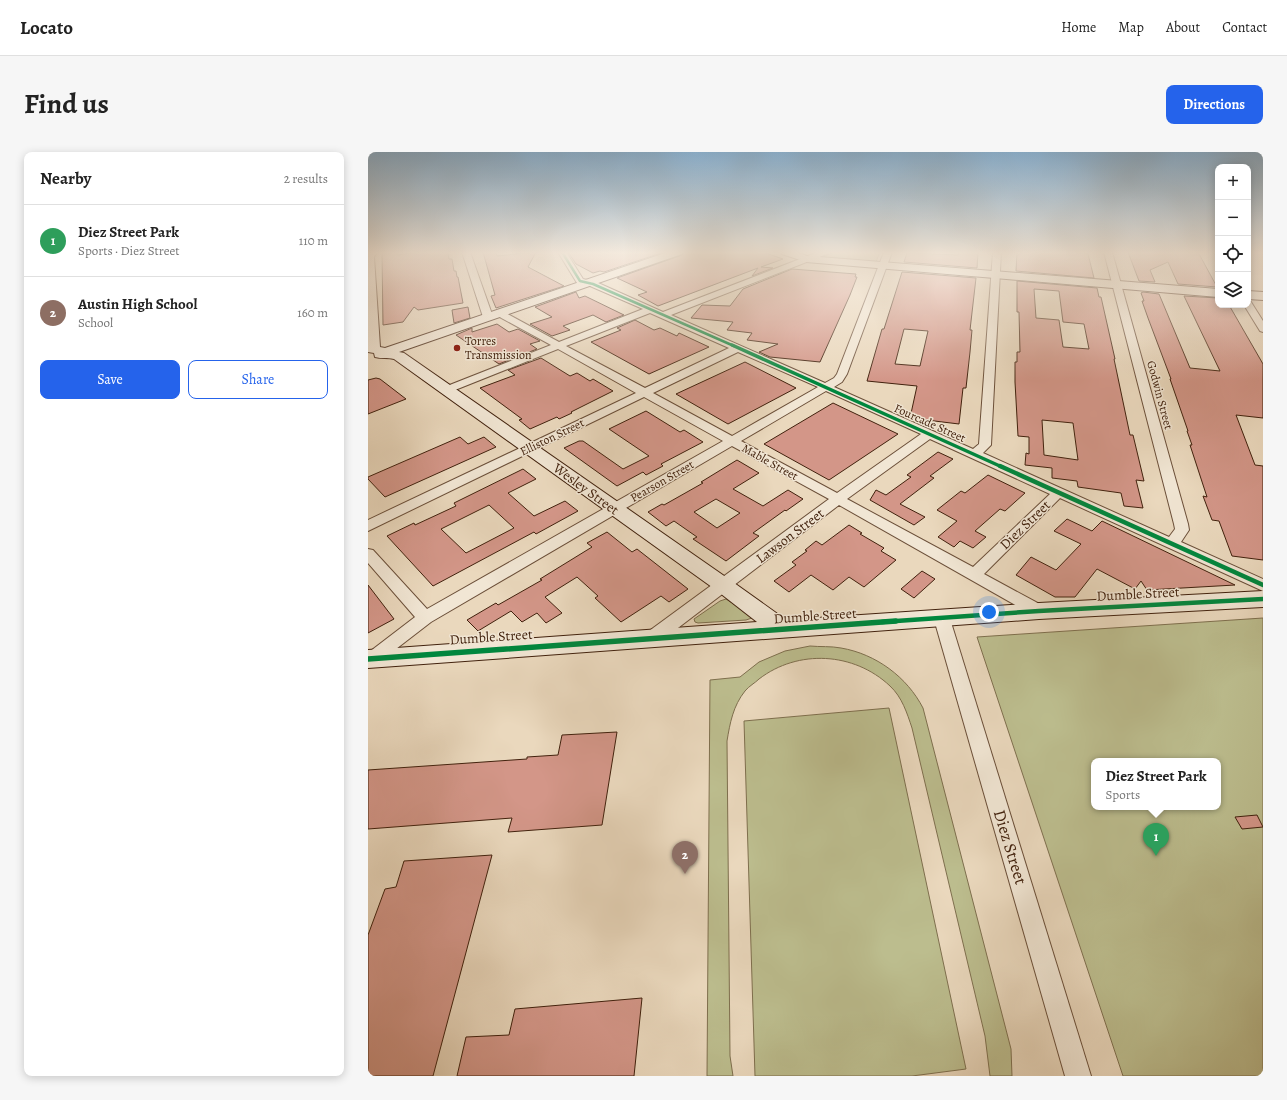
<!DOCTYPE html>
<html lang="en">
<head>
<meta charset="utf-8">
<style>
	body { margin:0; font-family:Alegreya,serif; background:#f6f6f6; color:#222 }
	.controls { position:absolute; right:12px; top:12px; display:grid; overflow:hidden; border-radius:8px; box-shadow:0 2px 10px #0003 }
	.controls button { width:36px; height:36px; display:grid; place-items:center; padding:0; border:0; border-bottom:1px solid #e0e0e0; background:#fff; color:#222; font:20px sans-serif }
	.you { position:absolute; left:621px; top:460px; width:14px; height:14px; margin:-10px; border:3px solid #fff; border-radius:50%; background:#1a73e8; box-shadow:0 0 0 6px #1a73e833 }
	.badge { display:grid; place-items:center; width:26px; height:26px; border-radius:50%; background:#2563eb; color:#fff; font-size:13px; font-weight:700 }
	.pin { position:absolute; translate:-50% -33px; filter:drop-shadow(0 1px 2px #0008) }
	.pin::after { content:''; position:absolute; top:21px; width:14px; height:12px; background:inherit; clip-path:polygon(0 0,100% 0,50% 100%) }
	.popup { position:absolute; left:723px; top:606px; width:130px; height:52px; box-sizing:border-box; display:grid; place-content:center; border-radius:8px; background:#fff; filter:drop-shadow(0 1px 3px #0005); font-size:13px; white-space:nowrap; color:#767676 }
	.popup b { font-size:15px; color:#222 }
	.popup::after { content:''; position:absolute; left:50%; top:100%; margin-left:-8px; border:8px solid transparent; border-top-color:#fff }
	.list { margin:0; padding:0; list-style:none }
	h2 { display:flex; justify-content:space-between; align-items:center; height:52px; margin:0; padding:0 16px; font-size:17px }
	h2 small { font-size:13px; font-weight:400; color:#767676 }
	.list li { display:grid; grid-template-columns:26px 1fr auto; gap:12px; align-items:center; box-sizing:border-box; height:72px; padding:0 16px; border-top:1px solid #e0e0e0 }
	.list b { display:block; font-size:15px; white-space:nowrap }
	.list p { margin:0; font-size:13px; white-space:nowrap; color:#767676 }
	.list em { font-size:13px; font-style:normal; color:#767676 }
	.actions { display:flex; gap:8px; padding:12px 16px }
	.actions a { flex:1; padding:9px 0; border:1px solid #2563eb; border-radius:8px; text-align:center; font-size:14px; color:#2563eb }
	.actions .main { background:#2563eb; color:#fff }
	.icon { flex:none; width:22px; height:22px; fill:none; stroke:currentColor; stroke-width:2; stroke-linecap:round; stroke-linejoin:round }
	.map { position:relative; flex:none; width:895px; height:924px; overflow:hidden; border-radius:8px }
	header { display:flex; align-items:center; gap:24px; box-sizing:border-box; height:56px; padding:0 20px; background:#fff; border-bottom:1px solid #e0e0e0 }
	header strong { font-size:19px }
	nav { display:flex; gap:22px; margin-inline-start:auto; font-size:14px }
	.intro { display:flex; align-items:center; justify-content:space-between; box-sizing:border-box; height:96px; padding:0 24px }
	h1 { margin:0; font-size:28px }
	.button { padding:10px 18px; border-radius:8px; background:#2563eb; color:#fff; font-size:14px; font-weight:700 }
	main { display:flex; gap:24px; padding:0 24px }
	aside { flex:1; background:#fff; border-radius:8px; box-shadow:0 2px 10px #0003 }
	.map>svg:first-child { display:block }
	.green { fill:#bcbd8e; stroke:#7e6f4e; fill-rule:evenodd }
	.building { fill:#d39688; stroke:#41210d; fill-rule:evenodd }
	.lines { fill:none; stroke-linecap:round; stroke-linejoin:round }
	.street-casing { stroke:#6b4f39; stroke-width:2 }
	.secondary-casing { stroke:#41210d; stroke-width:2 }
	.street { fill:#f1e6d4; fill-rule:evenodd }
	.secondary { fill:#f1e6d4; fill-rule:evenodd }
	.cycleway-far3-casing { stroke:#f1e6d4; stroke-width:4 }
	.cycleway-far2-casing { stroke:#f1e6d4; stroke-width:5 }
	.cycleway-far1-casing { stroke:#f1e6d4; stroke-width:6 }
	.cycleway-casing { stroke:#f1e6d4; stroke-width:8 }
	.cycleway-far3 { stroke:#00873e; stroke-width:2.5 }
	.cycleway-far2 { stroke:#00873e; stroke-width:3.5 }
	.cycleway-far1 { stroke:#00873e; stroke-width:4.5 }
	.cycleway { stroke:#00873e; stroke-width:5.5 }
	.poi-dot { fill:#8f2418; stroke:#f1e6d4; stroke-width:1.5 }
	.labels { text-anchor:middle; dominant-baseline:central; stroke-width:3; stroke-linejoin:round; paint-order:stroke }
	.far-poi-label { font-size:12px; fill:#41210d; stroke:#f1e6d4; text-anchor:start }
	.far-street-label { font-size:12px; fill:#41210d; stroke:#f1e6d4 }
	.street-label { font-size:14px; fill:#41210d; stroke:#f1e6d4 }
	.near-street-label { font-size:17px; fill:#41210d; stroke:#f1e6d4 }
</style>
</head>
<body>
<header>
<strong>Locato</strong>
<nav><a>Home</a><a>Map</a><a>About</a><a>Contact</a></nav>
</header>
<div class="intro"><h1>Find us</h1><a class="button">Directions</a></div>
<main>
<aside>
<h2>Nearby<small>2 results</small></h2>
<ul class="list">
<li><span class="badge" style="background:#2e9e5b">1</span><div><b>Diez Street Park</b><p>Sports · Diez Street</p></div><em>110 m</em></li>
<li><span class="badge" style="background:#8d6e63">2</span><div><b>Austin High School</b><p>School</p></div><em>160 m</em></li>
</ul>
<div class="actions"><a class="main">Save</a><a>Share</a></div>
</aside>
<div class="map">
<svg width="895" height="924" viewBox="0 0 895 924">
	<rect width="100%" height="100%" fill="#ead8bd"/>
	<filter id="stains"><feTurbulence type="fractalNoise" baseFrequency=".005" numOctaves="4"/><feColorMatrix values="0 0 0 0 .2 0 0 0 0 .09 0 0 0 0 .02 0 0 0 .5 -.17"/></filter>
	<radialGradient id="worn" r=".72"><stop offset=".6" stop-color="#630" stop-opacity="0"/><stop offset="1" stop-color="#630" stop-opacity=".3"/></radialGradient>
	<g class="green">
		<path d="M466,100H512L508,110L455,105Z"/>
		<path d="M358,447L383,463L384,466L378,468L330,471L327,470L326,467L352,449Z"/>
		<path d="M895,466V924H755L609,485ZM726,609H850V655H726Z"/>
		<path d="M442,494C452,495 463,494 473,496C508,502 539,525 555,556L643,897L644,924H622L617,884L544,576C539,561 534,545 522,534C486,500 430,497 391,527C387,531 381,534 377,539C365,554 362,571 359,589L362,904L365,924H339L342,528L372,525L391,510L417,499Z"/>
		<path d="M521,556L598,917L544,924H387L376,569Z"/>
	</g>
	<g class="building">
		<path d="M29,100V103L53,100H80L81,107H84L86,119H88L89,125H90L95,151L50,158L46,155L35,170L15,173L14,102Z"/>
		<path d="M115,100H128L129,104L168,100L160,115L196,134L128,156L123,144L127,143Z"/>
		<path d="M200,100H296L236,120L232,119L225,121L208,112Z"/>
		<path d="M316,100H395L415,107L393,115L405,116L384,124L390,116L290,154L270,143L279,140L249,126L314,103Z"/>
		<path d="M591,100H610L609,116L536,110L539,101L590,103Z"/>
		<path d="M649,100H699L720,102L726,126L648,119Z"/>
		<path d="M760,100H830L849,135L810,132L800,110L782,118L787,130L771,129Z"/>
		<path d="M424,117L488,122L487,125H489L482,143L452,210L402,205L391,200L410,192L379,188L384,181L359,178L365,170L323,166L334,153L362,154L375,137Z"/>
		<path d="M534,120L608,126L602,178H604L602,200L598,236H595L591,272L542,266L549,234L499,229L514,177H516ZM536,177L560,179L552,214L527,212Z"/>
		<path d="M649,129L729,136L731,145H733L747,207H746L762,283H765L776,329L768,328L775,356L756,354L753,341L710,335L709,329L684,326V316L657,313L658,301L661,302V285L650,284L647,230V210H649V200H652L651,160H649ZM666,137L691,139L695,170L716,172L721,197L695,195L691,168L668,166ZM674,268L705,271L710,308L676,303Z"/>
		<path d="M208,140L211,146L217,144L256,163L238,170L225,163L195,174L202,178L184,184L162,172L184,165L167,155Z"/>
		<path d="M775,140L791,142L822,216L852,219L816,144L850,146V153H861L895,212V266L868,263L887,313L895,314V408L864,404L851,369L844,368L835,344L839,345L822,293H824L819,279H820L802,227H803L780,166L774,149H776L773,141Z"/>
		<path d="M100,155L102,166L86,171L84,158Z"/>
		<path d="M267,168L286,178L292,176L309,184L311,181L341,195L281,222L223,190L253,178L249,176Z"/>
		<path d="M129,172L141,180L150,177L172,189L162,192L169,197L131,212L88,183L104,176V180Z"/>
		<path d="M173,206L202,224L209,221L222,229L225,227L245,239L203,260L204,261L191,267L189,265L162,277L151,268L154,267L112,236L147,223L140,218Z"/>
		<path d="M377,210L428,236L360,272L308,242Z"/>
		<path d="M8,226L12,227L38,247L0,262V228Z"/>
		<path d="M465,251L530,282L461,328L396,292Z"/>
		<path d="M278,259L312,280L316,278L335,290L293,312L295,314L278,323L275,320L249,334L196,296L211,289H215L255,317L281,304L241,277Z"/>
		<path d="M92,285L100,292L116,285L128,295L17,345L0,327V325Z"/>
		<path d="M570,300L585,307L562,324L566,326L532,352L557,365L546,373L502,348L508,338L518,343L543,325L539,323Z"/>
		<path d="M369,308L391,321L365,337L395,354L420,338L435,347L418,359L417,358L385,381L391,384L358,409L325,387L329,385L306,369L298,374L280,360L294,352L296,353L335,331L333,330ZM348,347L372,361L349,376L326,360Z"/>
		<path d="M155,317L168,327L140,341L166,364L197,349L210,359L168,382L166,380L65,434L19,384L46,371L47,373L88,354L86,351ZM121,353L146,376L98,401L73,377Z"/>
		<path d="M620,323L657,341L637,359L632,357L607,379L618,385L605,396L592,389L586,395L570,385L589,369L569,358L593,339L597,341Z"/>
		<path d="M699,367L724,379L734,369L867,433L779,438L773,429L767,437L729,417L707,445H687L648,423L663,405L688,418L713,392L686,379Z"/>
		<path d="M481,373L494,381L492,382L516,396L513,399L528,408L496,435L481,425L465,438L443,423L421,440L406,429L428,413L424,410L439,399L437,398L448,389L454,393Z"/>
		<path d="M239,380L264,400L269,397L320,437L301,450L293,444L253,470L227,446L230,444L209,425L177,445L194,461L178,471L169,461L154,470L143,459L110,479L99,468L128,451L130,453L174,428L172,427L224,395L219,391Z"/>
		<path d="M554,419L567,427L546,446L533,437Z"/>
		<path d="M0,433L26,467L0,481Z"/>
		<path d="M249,580L234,673L140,680L144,666L0,677V618L159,607V605L190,603L194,583Z"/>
		<path d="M889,663L895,675L874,677L867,665Z"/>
		<path d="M124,703L65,924H0V783L17,737L28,735L36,709Z"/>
		<path d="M274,846L266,924H89L98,885L141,883L147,857Z"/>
	</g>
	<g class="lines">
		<defs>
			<g id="street">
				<path d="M94,100H102L125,165L123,167L120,168L115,165Z"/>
				<path d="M190,100H198L215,127L228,130L295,160L450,100H460L459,102L303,163L457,231L466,226L469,222L516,100H524L479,222L474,230L466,235L605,297L611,292L625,100H633L623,293L615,301L801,385L807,377L806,372L736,100H744L820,372L821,378L813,390L895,427V439L692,346L616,422L677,455L679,459L677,463L671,465L665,463L471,353L289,492L283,493L277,492L275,487L277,482L461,347L364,294L63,470L28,497L11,512L5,514L0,512V501L47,465L0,411V397L5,398L59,457L355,289L276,245L0,379V368L268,241L190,197L82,240L78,241L73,238L74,236L183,193L128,163L126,161L128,159H134L191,190L275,157L222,134L209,131ZM282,161L361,196L277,236L198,194ZM370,200L450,235L364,284L285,241ZM458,239L553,282L469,341L373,289ZM562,287L682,342L605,415L479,347Z"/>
				<path d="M844,100H850V104Z"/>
				<path d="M880,149L883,150L895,169V180L892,179L876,153H880Z"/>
				<path d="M574,461L580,463L582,467L723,924H697L566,467L568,463Z"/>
			</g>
			<g id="secondary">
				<path d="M0,100H9L6,105L12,195L17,196L300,100H315L314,102L31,200L36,201L362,428L418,468L671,451L895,439V455L671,467L0,516V498L389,470L348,438L26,207C19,205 14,207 7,205L6,201L0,200Z"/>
				<path d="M413,100H428L439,104L850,137V145L438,110L414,102Z"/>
				<path d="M880,139L895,140V148L880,147Z"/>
			</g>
		</defs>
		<use href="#street" class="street-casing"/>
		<use href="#secondary" class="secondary-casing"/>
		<use href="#street" class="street"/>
		<use href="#secondary" class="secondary"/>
		<defs>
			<path id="cycleway-far3" d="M194,100L212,129L225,132L366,194"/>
			<path id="cycleway-far2" d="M364,193L634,315"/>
			<g id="cycleway-far1">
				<path d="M632,314L895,433"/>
				<path d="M514,470L671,459L895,447"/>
			</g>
			<path id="cycleway" d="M0,507L528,469"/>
		</defs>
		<use href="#cycleway-far3" class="cycleway-far3-casing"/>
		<use href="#cycleway-far2" class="cycleway-far2-casing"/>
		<use href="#cycleway-far1" class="cycleway-far1-casing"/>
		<use href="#cycleway" class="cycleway-casing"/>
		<use href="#cycleway-far3" class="cycleway-far3"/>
		<use href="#cycleway-far2" class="cycleway-far2"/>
		<use href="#cycleway-far1" class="cycleway-far1"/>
		<use href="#cycleway" class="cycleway"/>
	</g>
	<linearGradient id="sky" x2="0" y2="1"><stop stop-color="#8bb5d7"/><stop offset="0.44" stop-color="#f6ede1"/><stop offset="1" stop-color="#f6ede1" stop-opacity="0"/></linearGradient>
	<rect width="895" height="229" fill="url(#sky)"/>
	<circle class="poi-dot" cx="89" cy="196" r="4"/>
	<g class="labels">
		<g class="far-poi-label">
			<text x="97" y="189">Torres<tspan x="97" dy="14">Transmission</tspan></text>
		</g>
		<g class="far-street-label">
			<text transform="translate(792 243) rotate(75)">Godwin Street</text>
			<text transform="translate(562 271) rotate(24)">Fourcade Street</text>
			<text transform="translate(184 285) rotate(-26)">Elliston Street</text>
			<text transform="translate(402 310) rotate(29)">Mable Street</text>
			<text transform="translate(294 329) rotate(-30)">Pearson Street</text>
		</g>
		<g class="street-label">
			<text transform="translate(218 337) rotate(36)">Wesley Street</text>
			<text transform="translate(657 373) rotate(-44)">Diez Street</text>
			<text transform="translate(422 384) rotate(-37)">Lawson Street</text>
			<text transform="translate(770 442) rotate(-3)">Dumble Street</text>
			<text transform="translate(447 464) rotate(-4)">Dumble Street</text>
			<text transform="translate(123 485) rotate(-4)">Dumble Street</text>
		</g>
		<g class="near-street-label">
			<text transform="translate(642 695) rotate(73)">Diez Street</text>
		</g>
	</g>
	<rect width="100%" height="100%" filter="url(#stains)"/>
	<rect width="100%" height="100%" fill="url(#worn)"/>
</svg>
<div class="controls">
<button>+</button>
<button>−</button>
<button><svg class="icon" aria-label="locate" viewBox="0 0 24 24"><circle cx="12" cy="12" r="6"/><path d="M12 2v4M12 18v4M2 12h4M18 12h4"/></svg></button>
<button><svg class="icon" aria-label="layers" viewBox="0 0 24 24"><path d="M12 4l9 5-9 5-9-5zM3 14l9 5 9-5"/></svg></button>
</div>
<div class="you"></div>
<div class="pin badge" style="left:788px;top:704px;background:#2e9e5b">1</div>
<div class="popup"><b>Diez Street Park</b>Sports</div>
<div class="pin badge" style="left:317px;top:722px;background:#8d6e63">2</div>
</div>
</main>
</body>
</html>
